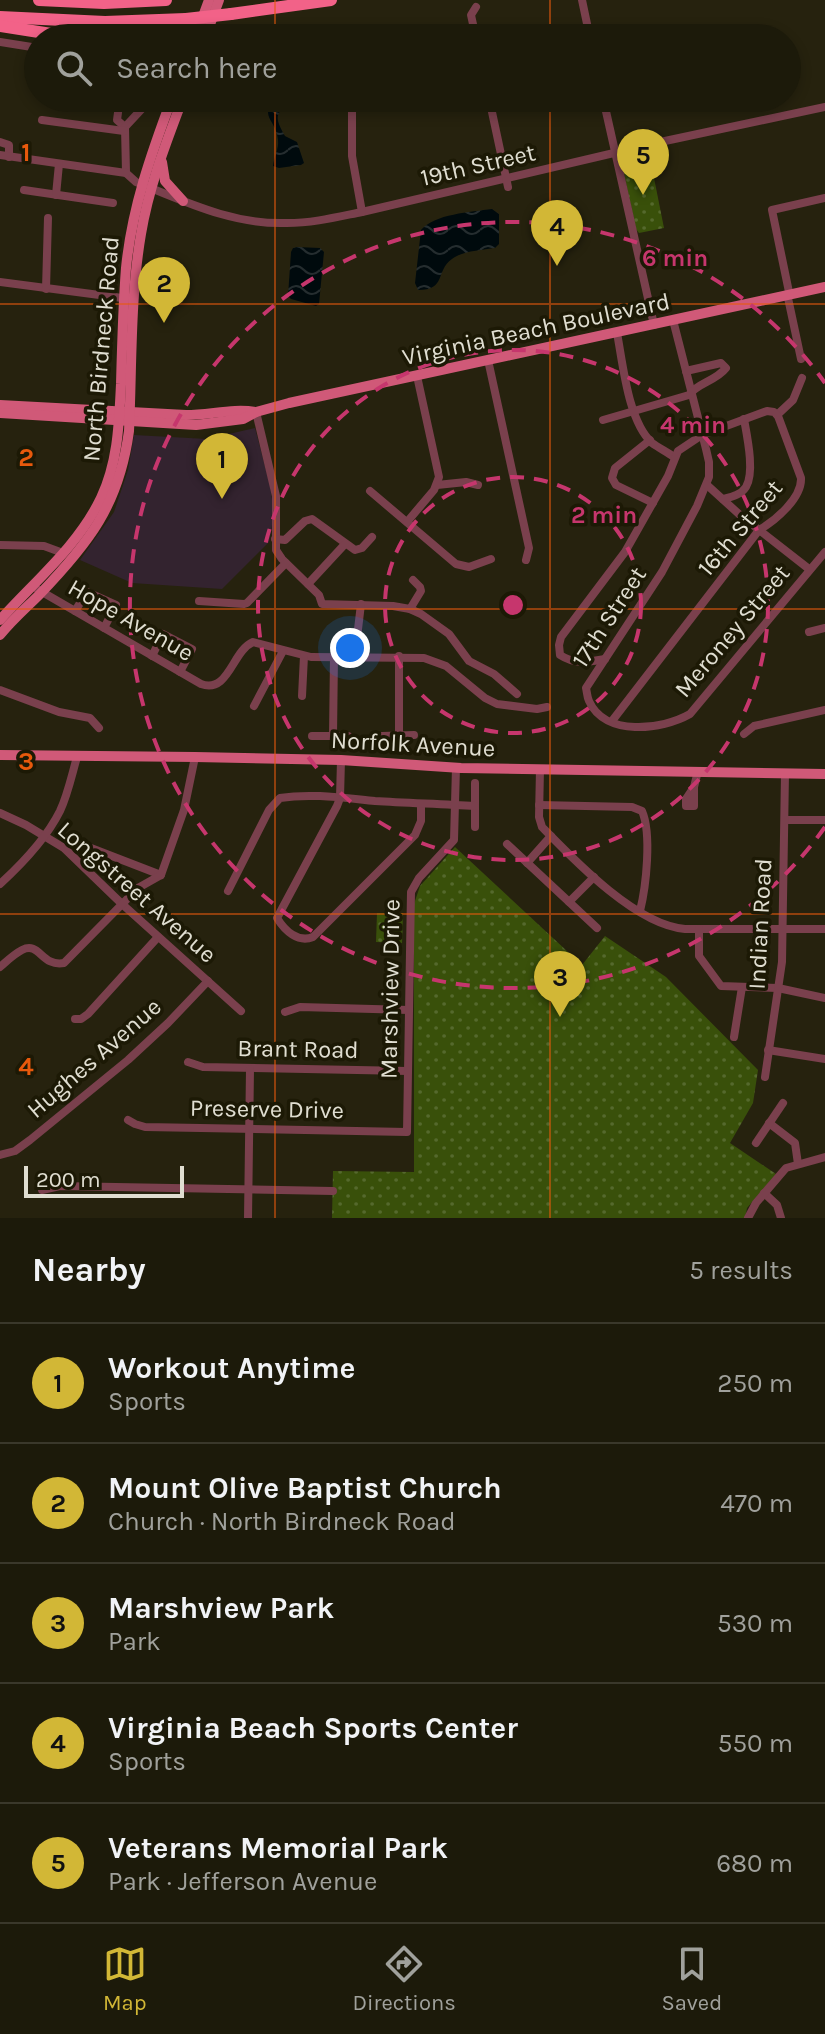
<!DOCTYPE html>
<html lang="en">
<head>
<meta charset="utf-8">
<style>
	body { margin:0; font-family:Karla,sans-serif; background:#252313; color:#f1f3f6 }
	.scale { position:absolute; left:24px; bottom:20px; width:160px; box-sizing:border-box; padding-left:8px; border:4px solid #e0ded1; border-top:0; font-size:22px; line-height:28px; white-space:nowrap; color:#e0ded1; -webkit-text-stroke:6px #1c1905; paint-order:stroke }
	.you { position:absolute; left:350px; top:648px; width:28px; height:28px; margin:-20px; border:6px solid #fff; border-radius:50%; background:#1a73e8; box-shadow:0 0 0 12px #1a73e833 }
	.badge { display:grid; place-items:center; width:52px; height:52px; border-radius:50%; background:#d2b736; color:#111; font-size:26px; font-weight:700 }
	.pin { position:absolute; translate:-50% -66px; filter:drop-shadow(0 2px 4px #0008) }
	.pin::after { content:''; position:absolute; top:42px; width:28px; height:24px; background:inherit; clip-path:polygon(0 0,100% 0,50% 100%) }
	.list { margin:0; padding:0; list-style:none }
	h2 { display:flex; justify-content:space-between; align-items:center; height:104px; margin:0; padding:0 32px; font-size:34px }
	h2 small { font-size:26px; font-weight:400; color:#a0a19c }
	.list li { display:grid; grid-template-columns:52px 1fr auto; gap:24px; align-items:center; box-sizing:border-box; height:120px; padding:0 32px; border-top:2px solid #3a382b }
	.list b { display:block; font-size:30px; white-space:nowrap }
	.list p { margin:0; font-size:26px; white-space:nowrap; color:#a0a19c }
	.list em { font-size:26px; font-style:normal; color:#a0a19c }
	.icon { flex:none; width:44px; height:44px; fill:none; stroke:currentColor; stroke-width:2; stroke-linecap:round; stroke-linejoin:round }
	.map { position:relative; flex:none; width:825px; height:1218px; overflow:hidden }
	.search { position:absolute; background:#1c1a0a; box-shadow:0 4px 12px #0003; left:24px; right:24px; top:24px; height:88px; display:flex; align-items:center; gap:20px; box-sizing:border-box; padding:0 28px; border-radius:44px; color:#a0a19c; font-size:30px }
	.sheet { height:704px; background:#1c1a0a }
	nav { display:flex; justify-content:space-around; align-items:center; box-sizing:border-box; height:112px; border-top:2px solid #3a382b; background:#1c1a0a; font-size:22px; color:#a0a19c }
	nav a { display:grid; justify-items:center; gap:4px }
	nav .on { color:#d2b736 }
	.map>svg:first-child { display:block }
	.commercial { fill:#33232f }
	.green { fill:url(#green-dots) }
	.water { fill:url(#water-waves) }
	.lines { fill:none; stroke-linecap:round; stroke-linejoin:round }
	.minor { stroke:#7a404d; stroke-width:8 }
	.major { stroke:#d05978; stroke-width:10 }
	.highway { stroke:#f26288; stroke-width:12 }
	.highway-bridge { stroke:#f26288; stroke-width:12 }
	.grid { fill:none; stroke:#e8590c; stroke-width:2; stroke-opacity:0.55 }
	.ring { fill:none; stroke:#c6366d; stroke-width:4; stroke-dasharray:14 10 }
	.labels { text-anchor:middle; dominant-baseline:central; stroke-width:7; stroke-linejoin:round; paint-order:stroke }
	.street-label { font-size:24px; fill:#e0ded1; stroke:#1c1905 }
	.grid-label { font-size:26px; text-anchor:middle; font-weight:bold; fill:#e8590c; stroke:#1c1905; stroke-width:7; stroke-linejoin:round; paint-order:stroke }
	.centre { fill:#c6366d; stroke:#1c1905; stroke-width:4 }
	.ring-label { font-size:24px; text-anchor:middle; font-weight:bold; fill:#c6366d; stroke:#1c1905; stroke-width:7; stroke-linejoin:round; paint-order:stroke }
</style>
</head>
<body>
<div class="map">
<svg width="825" height="1218" viewBox="0 0 825 1218">
	<defs>
		<pattern id="green-dots" width="8" height="8" patternUnits="userSpaceOnUse" patternTransform="scale(2)"><rect width="8" height="8" fill="#39500a"/><path d="M2 2h.1M6 6h.1" fill="none" stroke="#55692d" stroke-width="1.8" stroke-linecap="round"/></pattern>
		<pattern id="water-waves" width="16" height="10" patternUnits="userSpaceOnUse" patternTransform="scale(2)"><rect width="16" height="10" fill="#000a0d"/><path d="M0 5q4-4 8 0t8 0" fill="none" stroke="#252d2f"/></pattern>
	</defs>
	<rect width="100%" height="100%" fill="#26220e"/>
	<path class="commercial" d="M255,428L270,485L274,514L269,542L222,589L132,583L80,560L114,512L128,470L134,435L207,439Z"/>
	<g class="green">
		<path d="M650,158L664,228L639,233L636,229L622,165Z"/>
		<path d="M455,847L582,965L605,936L666,977L758,1070L753,1103L730,1143L776,1174L747,1208L745,1218H332L333,1171L414,1172V904L420,886Z"/>
		<path d="M377,913H403L402,943L376,942Z"/>
	</g>
	<g class="water">
		<path d="M272,98H291C278,115 272,113 285,136L297,142L304,163L301,165L279,168L273,166C274,157 279,149 278,140C276,119 261,120 272,98Z"/>
		<path d="M492,209L499,214V244L495,248C482,250 462,251 452,259C435,271 447,290 418,290L415,283L421,230C434,214 471,212 492,209Z"/>
		<path d="M297,247L320,248L324,252L319,304L316,306L291,299L288,296L291,252L293,248Z"/>
	</g>
	<g class="lines">
		<g class="minor">
			<path d="M582,0L590,38"/>
			<path d="M264,38L284,35L305,38"/>
			<path d="M476,38L471,15L476,7"/>
			<path d="M0,42L38,48"/>
			<path d="M120,98L117,120L125,127"/>
			<path d="M152,98L125,127L126,173L136,182C186,202 233,225 287,223C313,223 337,217 362,212L665,141L825,107"/>
			<path d="M352,98V156L362,212"/>
			<path d="M489,98L508,187"/>
			<path d="M603,98L654,325"/>
			<path d="M42,120L124,131"/>
			<path d="M0,142L9,145V157"/>
			<path d="M0,155L126,173"/>
			<path d="M24,190L113,203"/>
			<path d="M56,195L59,164"/>
			<path d="M0,282L130,299"/>
			<path d="M46,289L48,218"/>
			<path d="M673,320L706,449L709,462V477L697,506L662,572L586,688C587,692 587,697 589,701C605,737 662,730 690,714L825,552"/>
			<path d="M617,333C623,364 628,421 652,443C659,448 667,452 674,457"/>
			<path d="M801,359L788,298L789,292L772,210L825,198"/>
			<path d="M488,360L529,548L526,560"/>
			<path d="M256,412L276,496V550L282,559L319,595L322,604L393,606L410,609L421,614L449,634L469,661L494,674L517,694"/>
			<path d="M777,415L793,400L802,378"/>
			<path d="M603,420L689,395C697,383 716,381 726,368L721,363L686,371"/>
			<path d="M650,440L615,468L612,478L616,485L653,503"/>
			<path d="M437,485L466,482L478,485"/>
			<path d="M707,485L740,515L809,569"/>
			<path d="M370,491L456,564L469,567L491,559"/>
			<path d="M723,499C731,497 741,495 746,487C755,472 747,436 744,419"/>
			<path d="M407,522L434,490L439,477L417,376"/>
			<path d="M275,539L285,540L305,521L312,519L355,550L362,548L372,537"/>
			<path d="M0,545L44,546L63,553"/>
			<path d="M308,584L345,544"/>
			<path d="M37,589L201,684C229,694 232,651 253,642L311,657L424,658L446,666L485,698L497,704L537,709L547,707"/>
			<path d="M199,601L244,604L247,603L286,563"/>
			<path d="M410,609L421,591L420,587L413,580"/>
			<path d="M75,611L87,592L116,605L104,628"/>
			<path d="M809,632L825,628"/>
			<path d="M356,646L361,604"/>
			<path d="M152,656L163,634L192,649L180,672"/>
			<path d="M605,659C589,662 575,665 560,655L559,645L561,637L625,552L668,476L678,451L702,435L767,411L774,412L778,416L801,478C802,498 775,521 759,530L612,721"/>
			<path d="M0,690L59,712L90,718L99,728"/>
			<path d="M302,696L304,656"/>
			<path d="M254,706L283,651"/>
			<path d="M744,734L754,726L825,710"/>
			<path d="M312,736H348"/>
			<path d="M333,736L334,656"/>
			<path d="M382,736L414,735"/>
			<path d="M399,736V656"/>
			<path d="M341,760L340,798L337,806L277,918C285,931 298,943 313,937L415,835L421,821V804"/>
			<path d="M540,769L539,817L542,827C575,861 636,925 685,929H825"/>
			<path d="M694,787V806H686V799L694,787L698,771"/>
			<path d="M539,805L632,807L642,811C652,834 646,887 640,911"/>
			<path d="M0,813L26,825L64,848L122,904L241,1011"/>
			<path d="M785,820H825"/>
			<path d="M475,827V783"/>
			<path d="M507,844L597,928"/>
			<path d="M91,848L161,875"/>
			<path d="M527,863L551,836"/>
			<path d="M0,884C23,863 46,839 60,811C68,794 72,774 77,757"/>
			<path d="M228,891L269,810L280,798C311,793 344,798 375,801C408,803 442,804 475,806"/>
			<path d="M569,902L594,877"/>
			<path d="M699,929V956L721,986L778,988L825,998"/>
			<path d="M0,967C7,961 14,954 22,950C40,941 41,967 64,963L138,888L161,875L184,810L195,757"/>
			<path d="M285,1012L300,1007L409,1010"/>
			<path d="M75,1019H81L88,1014L158,937"/>
			<path d="M734,1037L742,987"/>
			<path d="M768,1050L825,1059"/>
			<path d="M188,1062L203,1067L408,1071"/>
			<path d="M765,1077L782,962L785,773"/>
			<path d="M128,1120L135,1124L145,1127L407,1132L411,892L419,878L454,840L456,767"/>
			<path d="M769,1123L795,1143L798,1164"/>
			<path d="M756,1143L783,1103"/>
			<path d="M0,1155L15,1151L30,1140L128,1060L168,1023L208,981"/>
			<path d="M42,1190L60,1186L333,1191"/>
			<path d="M764,1193L777,1205L781,1218"/>
			<path d="M248,1218L250,1069"/>
			<path d="M748,1218L756,1203L786,1168L825,1157"/>
		</g>
		<g class="major">
			<path d="M195,38L209,0"/>
			<path d="M205,38L219,0"/>
			<path d="M162,162L165,181L183,201"/>
			<path d="M0,405L186,415C210,415 233,408 256,412"/>
			<path d="M0,413L196,425L243,419L256,412L289,403L825,287"/>
			<path d="M0,620C35,581 78,546 101,498C118,462 119,424 121,384C122,346 123,307 126,268C132,208 151,154 172,98"/>
			<path d="M0,635C12,620 26,608 39,595C89,543 119,505 129,431C132,366 130,298 141,234C149,186 166,143 183,98"/>
			<path d="M0,755L195,757L341,760L461,768L825,774"/>
		</g>
		<g class="highway">
			<path d="M39,0L104,3L166,0"/>
			<path d="M231,14L331,0"/>
			<path d="M0,17L105,22L186,19"/>
			<path d="M0,26L77,38"/>
		</g>
		<path class="highway-bridge" d="M186,19L231,14"/>
	</g>
	<path class="grid" d="M275,0V38M550,0V38M275,98V1218M550,98V1218M0,304H825M0,609H825M0,914H825"/>
	<g class="ring">
		<circle cx="513" cy="605" r="128"/>
		<circle cx="513" cy="605" r="255"/>
		<path d="M825 827A383 383 0 1 1 825 383"/>
	</g>
	<g class="labels">
		<g class="street-label">
			<text transform="translate(478 165) rotate(-13)">19th Street</text>
			<text transform="translate(536 329) rotate(-12)">Virginia Beach Boulevard</text>
			<text transform="translate(101 349) rotate(-85)">North Birdneck Road</text>
			<text transform="translate(740 528) rotate(-50)">16th Street</text>
			<text transform="translate(609 617) rotate(-57)">17th Street</text>
			<text transform="translate(131 620) rotate(30)">Hope Avenue</text>
			<text transform="translate(732 631) rotate(-50)">Meroney Street</text>
			<text transform="translate(413 744) rotate(3)">Norfolk Avenue</text>
			<text transform="translate(137 892) rotate(41)">Longstreet Avenue</text>
			<text transform="translate(760 924) rotate(-87)">Indian Road</text>
			<text transform="translate(390 989) rotate(-89)">Marshview Drive</text>
			<text transform="translate(298 1049) rotate(1)">Brant Road</text>
			<text transform="translate(94 1058) rotate(-41)">Hughes Avenue</text>
			<text transform="translate(267 1109) rotate(1)">Preserve Drive</text>
		</g>
	</g>
	<g class="grid-label">
		<text x="26" y="161">1</text>
		<text x="26" y="466">2</text>
		<text x="26" y="770">3</text>
		<text x="26" y="1075">4</text>
	</g>
	<circle cx="513" cy="605" r="12" class="centre"/>
	<g class="ring-label">
		<text x="675" y="266">6 min</text>
		<text x="693" y="433">4 min</text>
		<text x="604" y="523">2 min</text>
	</g>
</svg>
<div class="scale">200 m</div>
<div class="you"></div>
<div class="pin badge" style="left:222px;top:499px">1</div>
<div class="pin badge" style="left:164px;top:323px">2</div>
<div class="pin badge" style="left:560px;top:1017px">3</div>
<div class="pin badge" style="left:557px;top:266px">4</div>
<div class="pin badge" style="left:643px;top:195px">5</div>
<div class="search"><svg class="icon" aria-label="search" viewBox="0 0 24 24"><circle cx="10" cy="10" r="6"/><path d="M15 15l6 6"/></svg>Search here</div>
</div>
<section class="sheet">
<h2>Nearby<small>5 results</small></h2>
<ul class="list">
<li><span class="badge">1</span><div><b>Workout Anytime</b><p>Sports</p></div><em>250 m</em></li>
<li><span class="badge">2</span><div><b>Mount Olive Baptist Church</b><p>Church · North Birdneck Road</p></div><em>470 m</em></li>
<li><span class="badge">3</span><div><b>Marshview Park</b><p>Park</p></div><em>530 m</em></li>
<li><span class="badge">4</span><div><b>Virginia Beach Sports Center</b><p>Sports</p></div><em>550 m</em></li>
<li><span class="badge">5</span><div><b>Veterans Memorial Park</b><p>Park · Jefferson Avenue</p></div><em>680 m</em></li>
</ul>
</section>
<nav>
<a class="on"><svg class="icon" aria-label="map" viewBox="0 0 24 24"><path d="M3 6l6-2 6 2 6-2v14l-6 2-6-2-6 2zM9 4v14M15 6v14"/></svg>Map</a>
<a><svg class="icon" aria-label="directions" viewBox="0 0 24 24"><path d="M12 3l9 9-9 9-9-9zM9 14v-3h6M13 9l2 2-2 2"/></svg>Directions</a>
<a><svg class="icon" aria-label="saved" viewBox="0 0 24 24"><path d="M7 4h10v16l-5-4-5 4z"/></svg>Saved</a>
</nav>
</body>
</html>
